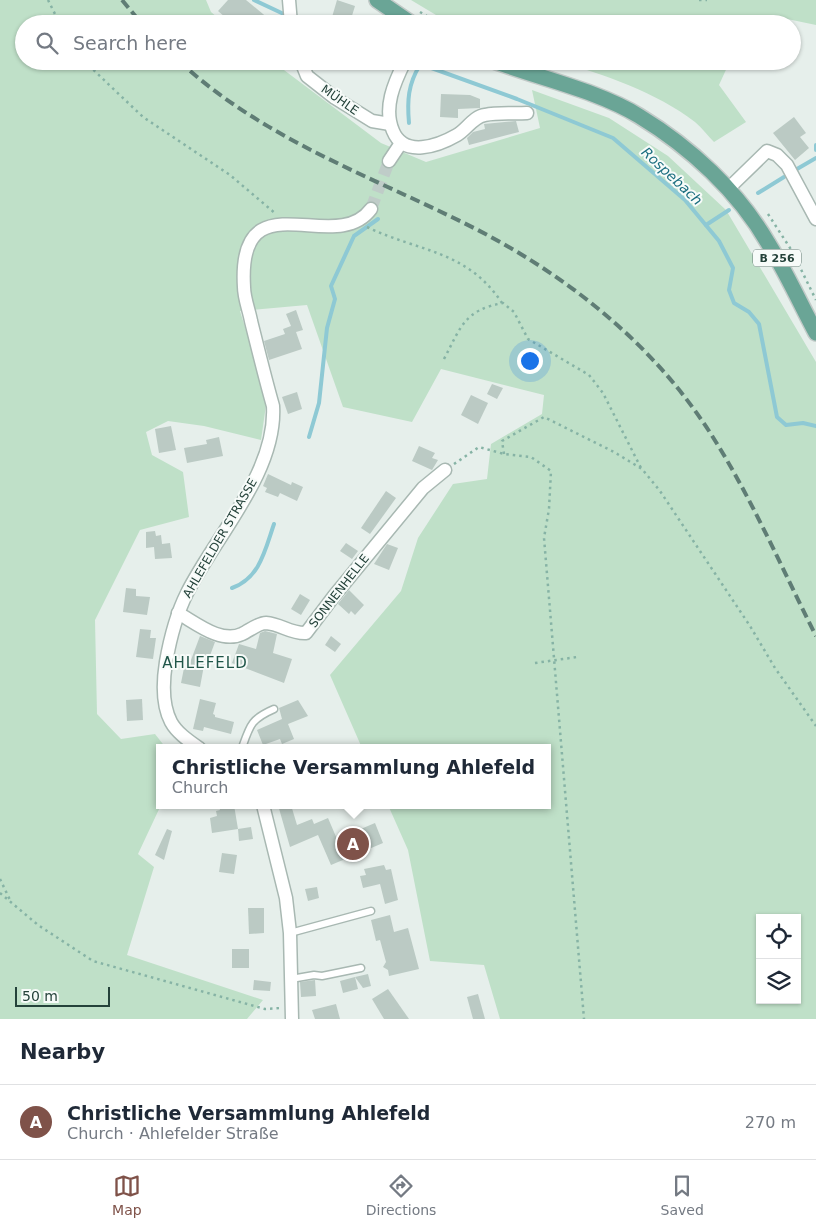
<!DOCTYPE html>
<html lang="en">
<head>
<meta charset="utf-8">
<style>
	body { margin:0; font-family:"DejaVu Sans",sans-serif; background:#f6f6f7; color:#1f2937 }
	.controls { position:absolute; right:15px; bottom:15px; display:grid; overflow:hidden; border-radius:0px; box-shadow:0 1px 4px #0004 }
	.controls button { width:45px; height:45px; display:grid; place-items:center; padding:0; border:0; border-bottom:1px solid #e0e1e3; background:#fff; color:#1f2937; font:25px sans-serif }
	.scale { position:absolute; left:15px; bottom:12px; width:95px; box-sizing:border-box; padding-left:5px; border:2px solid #24423a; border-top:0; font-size:14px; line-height:18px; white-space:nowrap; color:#24423a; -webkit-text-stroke:4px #f7fbf9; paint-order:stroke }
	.you { position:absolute; left:529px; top:360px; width:18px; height:18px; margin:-12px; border:4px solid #fff; border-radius:50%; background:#1a73e8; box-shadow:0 0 0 8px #1a73e833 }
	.badge { display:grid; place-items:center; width:32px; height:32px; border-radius:50%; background:#7f5249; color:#fff; font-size:16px; font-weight:700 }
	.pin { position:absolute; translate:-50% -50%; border:2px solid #fff; box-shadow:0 1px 5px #0006 }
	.popup { position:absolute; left:156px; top:744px; width:395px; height:65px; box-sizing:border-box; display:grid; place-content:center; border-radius:0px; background:#fff; filter:drop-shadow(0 1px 4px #0005); font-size:16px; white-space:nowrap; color:#747a83 }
	.popup b { font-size:19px; color:#1f2937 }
	.popup::after { content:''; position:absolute; left:50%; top:100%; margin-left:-10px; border:10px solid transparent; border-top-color:#fff }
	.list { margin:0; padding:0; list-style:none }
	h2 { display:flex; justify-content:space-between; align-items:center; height:65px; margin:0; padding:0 20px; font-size:21px }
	h2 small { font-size:16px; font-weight:400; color:#747a83 }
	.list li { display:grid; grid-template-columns:32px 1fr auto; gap:15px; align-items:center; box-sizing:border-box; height:75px; padding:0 20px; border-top:1px solid #e0e1e3 }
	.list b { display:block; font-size:19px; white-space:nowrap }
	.list p { margin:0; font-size:16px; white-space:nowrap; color:#747a83 }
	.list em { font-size:16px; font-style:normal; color:#747a83 }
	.icon { flex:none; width:28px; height:28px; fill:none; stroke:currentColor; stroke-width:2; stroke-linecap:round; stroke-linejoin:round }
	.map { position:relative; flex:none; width:816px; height:1019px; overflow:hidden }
	.search { position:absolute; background:#fff; box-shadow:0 1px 4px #0004; left:15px; right:15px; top:15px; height:55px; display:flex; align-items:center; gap:12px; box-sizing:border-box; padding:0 18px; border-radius:28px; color:#747a83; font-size:19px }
	.sheet { height:140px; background:#fff }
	nav { display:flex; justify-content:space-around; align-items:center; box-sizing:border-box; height:70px; border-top:1px solid #e0e1e3; background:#fff; font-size:14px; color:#747a83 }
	nav a { display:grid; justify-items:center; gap:2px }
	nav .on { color:#7f5249 }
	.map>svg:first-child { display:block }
	.green { fill:#bfe0c8; fill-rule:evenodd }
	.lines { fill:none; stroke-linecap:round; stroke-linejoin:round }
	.stream { stroke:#8ec9d4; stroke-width:4 }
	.building { fill:#bbcac4 }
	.street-tunnel { stroke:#bfccc8; stroke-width:12; stroke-dasharray:12 6; stroke-linecap:butt }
	.lane-casing { stroke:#a8b8b2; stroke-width:9 }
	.street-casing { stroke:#a8b8b2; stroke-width:15 }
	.primary-casing { stroke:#c2cac8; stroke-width:18 }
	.path { stroke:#86b3a5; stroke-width:2.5; stroke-dasharray:2.5 4; stroke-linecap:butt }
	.lane { stroke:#fff; stroke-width:6 }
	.street { stroke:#fff; stroke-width:12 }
	.primary { stroke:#6aa596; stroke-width:15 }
	.rail { stroke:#5f7d75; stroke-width:4; stroke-dasharray:10 5; stroke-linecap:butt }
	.labels { text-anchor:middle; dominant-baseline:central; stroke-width:4; stroke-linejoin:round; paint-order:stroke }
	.shield { fill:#f7fbf9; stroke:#637a73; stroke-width:1 }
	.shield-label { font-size:11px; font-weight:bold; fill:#24423a }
	.street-label { font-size:12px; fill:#24423a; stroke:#f7fbf9 }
	.water-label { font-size:14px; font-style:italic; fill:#1c6f80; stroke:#f7fbf9 }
	.quarter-label { font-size:15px; letter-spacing:1px; fill:#1f5548; stroke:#f7fbf9 }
</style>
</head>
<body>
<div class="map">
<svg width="816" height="1019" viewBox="0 0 816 1019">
	<rect width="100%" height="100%" fill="#e6efeb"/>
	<g class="green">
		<path d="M0,0H206L211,12L225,24H24V61H272L381,143L426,162L540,128L532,90L609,118L668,156L726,210L816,362V1019H500L484,965L430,961L408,850L388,805H547V748H362L330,675L401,591L418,538L453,484L487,479L491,444L542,414L544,395L441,369L412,422L343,407L307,305L240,311L267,398L261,440L204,426L168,421L146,432L152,455L183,472L189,517L140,530L95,620L97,714L121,739L155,734L166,748H159V805H161L138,854L154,867L127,955L263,1000L247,1019H0ZM760,918H797V1000H760Z"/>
		<path d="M411,0H816V25L773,16L746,24H451Z"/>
		<path d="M558,61H730L719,85L746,122L714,142C708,136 702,128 695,122C656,92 605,75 558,61Z"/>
	</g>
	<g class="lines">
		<g class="stream">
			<path d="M254,0L288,16"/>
			<path d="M412,61L517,99L613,138L685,200L719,241L733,268L729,290L734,303L749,312L759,324L777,417L786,425L803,423L816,426"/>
			<path d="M409,123C407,101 408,84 420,65"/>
			<path d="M816,145V150"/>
			<path d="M797,169L816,158"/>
			<path d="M758,193L784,177"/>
			<path d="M706,225L729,210"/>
			<path d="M309,437L319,403L327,328L335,299L331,286L354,236L378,219"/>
			<path d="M232,588C260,578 265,550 274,524"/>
		</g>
	</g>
	<g class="building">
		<path d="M228,0H246L275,24H233L218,11Z"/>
		<path d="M337,0L355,6L351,19L341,18L339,24H330Z"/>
		<path d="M441,94L470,95L480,99V108L458,109V118L440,117Z"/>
		<path d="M794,117L806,133L800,137L809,148L795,160L773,133Z"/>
		<path d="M516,121L519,132L469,145L467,138L473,132L485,129L484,124Z"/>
		<path d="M296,310L303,330L296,332L302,349L269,360L264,341L285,334L283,329L291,326L286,314Z"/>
		<path d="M492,384L503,388L497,399L487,394Z"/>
		<path d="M297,392L302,409L288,414L282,397Z"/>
		<path d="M471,395L488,403L478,424L461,415Z"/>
		<path d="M171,426L176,450L159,453L155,429Z"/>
		<path d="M219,437L223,456L187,463L184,448L207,444L206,440Z"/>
		<path d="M419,446L435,453L432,458L438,460L432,470L412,461Z"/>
		<path d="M268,474L291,485L292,482L303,487L297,501L280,493L278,497L265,492L267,488L263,486Z"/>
		<path d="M386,491L396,498L370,534L361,528Z"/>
		<path d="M155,531L156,536L161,535L162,544L170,543L172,558L155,559L154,547L146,548V532Z"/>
		<path d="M346,543L358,551L352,559L340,551Z"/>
		<path d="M387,544L398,548L389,570L374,564Z"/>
		<path d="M126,588L136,589V596L150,597L147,615L123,612Z"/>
		<path d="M349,590L364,605L355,615L351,611L349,614L338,604Z"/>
		<path d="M300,594L310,600L301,615L291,609Z"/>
		<path d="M140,629L151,630L150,638H156L153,659L136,657Z"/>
		<path d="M265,631L277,634L273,653L292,659L284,683L232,663L239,644L256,649L260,633Z"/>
		<path d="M200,636L215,642L208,661L205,660L200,687L181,683L184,668H188Z"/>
		<path d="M331,636L341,644L335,652L325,645Z"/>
		<path d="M142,699L143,720L127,721L126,700Z"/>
		<path d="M200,699L216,703L213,714L215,715V717L234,722L231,734L204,727L203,731L193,729Z"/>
		<path d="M298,700L308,716L288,724L294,739L282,744L280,739L263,745L257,730L282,719L279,708Z"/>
		<path d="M219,805H234L238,829L212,833L210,818L217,816L216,811L220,810Z"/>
		<path d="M278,805H291L297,825L312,819L314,824L328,818L337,839L375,823L383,843L331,865L318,835L290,847Z"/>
		<path d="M251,827L253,839L239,841L238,829Z"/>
		<path d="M167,829L172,831L164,860L155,855Z"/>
		<path d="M222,853L237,855L234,874L219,872Z"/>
		<path d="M384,865L386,870L391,869L398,900L385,904L380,884L363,888L360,876L366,875L364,869Z"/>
		<path d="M317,887L319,898L308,901L305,889Z"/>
		<path d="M248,908H264V933L249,934Z"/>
		<path d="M390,915L394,932L408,928L419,969L389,976L388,970L383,967L386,962L380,940L376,941L371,920Z"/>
		<rect x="232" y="949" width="17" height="19"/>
		<path d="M368,974L371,986L363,988L355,977Z"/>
		<path d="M355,977L358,989L343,993L340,981Z"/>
		<path d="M254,980L271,982L270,991L253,990Z"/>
		<path d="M315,980L316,996L301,997L300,982Z"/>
		<path d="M388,989L409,1019H384L372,999Z"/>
		<path d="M478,994L485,1019H473L467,997Z"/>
		<path d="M336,1004L340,1019H315L312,1010Z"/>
	</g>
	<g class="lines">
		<path class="street-tunnel" d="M371,209L389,161"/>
		<defs>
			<g id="lane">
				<path d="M242,748C250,725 251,719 274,709"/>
				<path d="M290,933L371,911"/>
				<path d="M291,979L314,975L322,976L361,968"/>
			</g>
			<g id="street">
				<path d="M289,0L291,24"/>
				<path d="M301,61L307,76L335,98L372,121L390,124"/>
				<path d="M405,61C394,83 383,108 393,131C404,158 438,146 457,135C466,130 474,116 485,115C498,112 513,114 527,113"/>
				<path d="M389,161L401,143"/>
				<path d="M729,188L767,151L777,155L787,165L816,219"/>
				<path d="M178,613C196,623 221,644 242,634C249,631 258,623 266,623C281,624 291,634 306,633L334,596L423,488L445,470"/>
				<path d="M199,748C189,741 177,733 171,722C162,705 163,681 166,662C170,639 176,615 187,593C215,537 277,472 273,406C265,378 258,349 251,321C249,310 244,298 244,287C237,175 335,258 371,209"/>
				<path d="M263,805L286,898L290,933L292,1019"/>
			</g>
			<g id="primary">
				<path d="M377,0L412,24"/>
				<path d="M494,61C539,78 599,91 639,116C690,147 738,191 768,243C786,272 800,303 816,333"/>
			</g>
		</defs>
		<use href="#lane" class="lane-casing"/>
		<use href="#street" class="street-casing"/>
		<use href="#primary" class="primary-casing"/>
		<g class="path">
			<path d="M48,0L60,24"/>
			<path d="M699,0H707"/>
			<path d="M420,12L440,24"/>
			<path d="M84,61L143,117L230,175L276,214"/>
			<path d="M768,214L792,251L816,300"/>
			<path d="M367,227C419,252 467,250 502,303"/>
			<path d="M444,359C461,327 464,310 503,303L514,312L528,339L589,375L603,393L641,468"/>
			<path d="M504,454L502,441L544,417L614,452L642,469L660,491L750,626L775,668L816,726"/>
			<path d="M454,464L479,447L504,454L531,457L551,471L549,509L544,538L584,1019"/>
			<path d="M535,663L577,657"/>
			<path d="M0,879L10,900"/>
			<path d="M0,893L38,925L93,961L265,1009L281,1008"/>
		</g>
		<use href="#lane" class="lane"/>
		<use href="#street" class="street"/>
		<use href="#primary" class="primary"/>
		<g class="rail">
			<path d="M122,0L142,24"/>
			<path d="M179,61C261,137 365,174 464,223C561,271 649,339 709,431C751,496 781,567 816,636"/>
		</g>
	</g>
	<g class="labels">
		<rect class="shield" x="753" y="249.5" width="48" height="17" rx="4"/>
		<g class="shield-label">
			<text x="777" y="258">B 256</text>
		</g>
		<g class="street-label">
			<text transform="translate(340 100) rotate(35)">MÜHLE</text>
			<text transform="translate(220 538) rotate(-60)">AHLEFELDER STRASSE</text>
			<text transform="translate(339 591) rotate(-52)">SONNENHELLE</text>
		</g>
		<g class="water-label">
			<text transform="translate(672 176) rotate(43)">Rospebach</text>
		</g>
		<g class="quarter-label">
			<text x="205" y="663">AHLEFELD</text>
		</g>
	</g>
</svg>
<div class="controls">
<button><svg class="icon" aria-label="locate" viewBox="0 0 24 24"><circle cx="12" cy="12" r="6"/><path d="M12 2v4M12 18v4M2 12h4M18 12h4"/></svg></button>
<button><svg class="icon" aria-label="layers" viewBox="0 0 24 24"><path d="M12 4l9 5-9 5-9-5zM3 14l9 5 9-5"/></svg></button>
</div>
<div class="scale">50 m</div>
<div class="you"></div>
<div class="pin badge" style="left:353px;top:844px">A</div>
<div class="popup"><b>Christliche Versammlung Ahlefeld</b>Church</div>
<div class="search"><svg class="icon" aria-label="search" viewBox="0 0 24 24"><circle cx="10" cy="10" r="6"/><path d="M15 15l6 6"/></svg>Search here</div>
</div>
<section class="sheet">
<h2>Nearby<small></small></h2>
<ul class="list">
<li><span class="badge">A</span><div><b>Christliche Versammlung Ahlefeld</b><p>Church · Ahlefelder Straße</p></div><em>270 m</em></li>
</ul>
</section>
<nav>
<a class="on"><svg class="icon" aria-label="map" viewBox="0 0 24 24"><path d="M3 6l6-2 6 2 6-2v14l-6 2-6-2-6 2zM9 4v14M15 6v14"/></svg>Map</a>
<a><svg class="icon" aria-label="directions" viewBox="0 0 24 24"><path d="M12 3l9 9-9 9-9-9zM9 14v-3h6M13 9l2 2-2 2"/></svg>Directions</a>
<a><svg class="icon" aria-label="saved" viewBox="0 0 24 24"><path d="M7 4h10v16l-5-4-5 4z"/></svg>Saved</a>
</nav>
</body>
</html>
